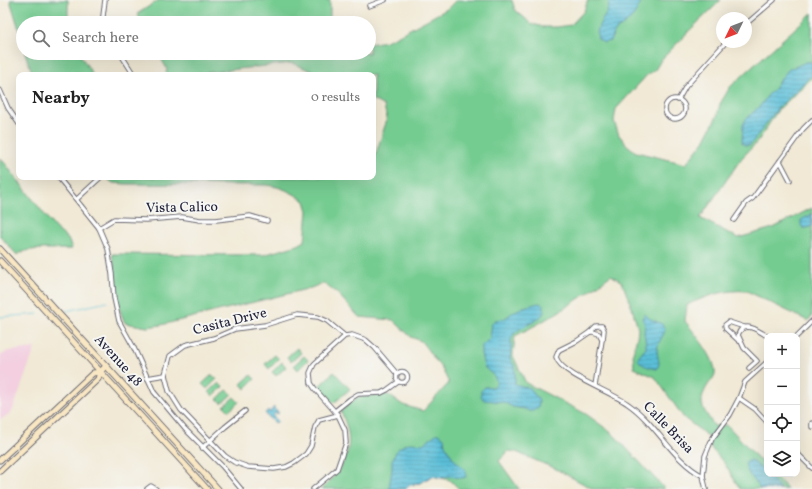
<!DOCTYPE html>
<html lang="en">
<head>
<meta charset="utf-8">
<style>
	body { margin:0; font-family:Vollkorn,serif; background:#f2f2f2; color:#222 }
	.controls { position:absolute; right:12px; bottom:12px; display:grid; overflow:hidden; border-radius:8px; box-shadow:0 4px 16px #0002 }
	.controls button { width:36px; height:36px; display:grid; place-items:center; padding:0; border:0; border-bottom:1px solid #e0e0e0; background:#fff; color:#222; font:20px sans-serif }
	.compass { position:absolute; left:716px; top:12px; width:36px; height:36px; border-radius:50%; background:#fff; box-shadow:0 4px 16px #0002; rotate:227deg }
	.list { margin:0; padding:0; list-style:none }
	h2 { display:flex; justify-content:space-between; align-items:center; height:52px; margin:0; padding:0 16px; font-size:17px }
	h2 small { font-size:13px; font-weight:400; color:#767676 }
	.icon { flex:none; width:22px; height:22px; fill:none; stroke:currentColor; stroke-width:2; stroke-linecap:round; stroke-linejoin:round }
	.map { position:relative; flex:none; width:812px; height:489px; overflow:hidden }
	.search { position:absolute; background:#fff; box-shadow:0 4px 16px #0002; left:16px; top:16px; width:360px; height:44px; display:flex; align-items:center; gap:10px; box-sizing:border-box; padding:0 14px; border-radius:22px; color:#767676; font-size:15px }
	.panel { position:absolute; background:#fff; box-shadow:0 4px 16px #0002; left:16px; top:72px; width:360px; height:108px; border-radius:8px }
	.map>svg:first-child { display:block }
	.built { fill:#f3cfe0 }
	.green { fill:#75cc91; stroke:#4c7766 }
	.water { fill:url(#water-rules); stroke:#3e718a }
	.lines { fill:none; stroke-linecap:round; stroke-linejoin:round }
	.stream { stroke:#5bc0d9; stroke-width:1 }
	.street-casing { stroke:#6a6871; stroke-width:5.5 }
	.secondary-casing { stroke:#6a6871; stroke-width:7 }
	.street { stroke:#fff; stroke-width:3.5 }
	.secondary { stroke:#f9e7c3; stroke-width:5 }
	.labels { text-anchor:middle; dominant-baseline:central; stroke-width:4; stroke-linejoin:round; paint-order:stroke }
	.street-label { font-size:14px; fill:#22223b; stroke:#f6f6f2 }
</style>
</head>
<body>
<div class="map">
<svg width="812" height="489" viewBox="0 0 812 489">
	<defs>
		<pattern id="water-rules" width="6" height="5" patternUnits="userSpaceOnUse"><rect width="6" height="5" fill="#5bc0d9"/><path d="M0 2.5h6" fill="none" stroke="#4b9cb1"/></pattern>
	</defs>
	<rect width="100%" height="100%" fill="#f6f6f2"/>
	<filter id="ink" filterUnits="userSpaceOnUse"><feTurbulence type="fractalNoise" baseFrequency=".025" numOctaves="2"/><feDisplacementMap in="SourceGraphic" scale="8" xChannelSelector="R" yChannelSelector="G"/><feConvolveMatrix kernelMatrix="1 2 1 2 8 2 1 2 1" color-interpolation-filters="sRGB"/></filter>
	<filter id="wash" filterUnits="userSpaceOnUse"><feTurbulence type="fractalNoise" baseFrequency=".012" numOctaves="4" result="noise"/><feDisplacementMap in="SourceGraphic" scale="16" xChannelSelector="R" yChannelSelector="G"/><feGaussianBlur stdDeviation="0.9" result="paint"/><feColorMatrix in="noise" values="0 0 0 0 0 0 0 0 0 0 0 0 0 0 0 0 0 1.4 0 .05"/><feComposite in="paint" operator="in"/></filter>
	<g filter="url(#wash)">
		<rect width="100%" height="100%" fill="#f1e9d5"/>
		<path class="built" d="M35,348L12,412L0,420V356L8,351Z"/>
		<g class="green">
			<path d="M10,0H68V23H23V46L18,26Z"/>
			<path d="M159,0H330V23H142L137,14Z"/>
			<path d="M456,0H512L515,10L532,24L544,27H557L571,25L584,11L588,0H721L689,31L661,60L655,70L647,75L616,109L614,121L619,135L627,145L636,152L686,164L704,141L717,116L720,104L730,87L812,13V78L778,110L758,141L741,159L700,218L738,238L773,228L812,208V316L808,321L747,291C726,289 706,296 687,305L685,321C694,333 717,359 715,374C714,378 710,382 708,385C696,404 704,409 714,426L727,425L767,468V474H773L788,489H740L724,463L711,448L709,437L684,418L655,377L634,368L633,353L637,337L638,329L632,308L622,282L611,275C581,299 549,319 515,336L513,356L526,383L586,414L612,433L665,489H593L556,469L516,452L509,451L499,461L519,489H459L450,480L432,476L420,483L409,485L406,489H321C338,475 352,456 348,433C347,426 344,419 341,412L347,405L358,397L387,394L403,405L423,411L449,383L442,369L421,341L411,337L393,320L359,317L338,294L323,283L311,288L161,325L147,327L125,323C114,301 117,277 112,254L263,255L298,245L305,241L308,211L305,201C291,192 283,187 266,185L126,184L113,183L105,177H373V160H374L387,119L384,106L373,100V75H321L292,63L184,75H168L166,73L167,69L158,53H369V44L386,41L395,37L447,9Z"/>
			<path d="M25,53H79L93,75H33Z"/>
			<path d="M0,157L55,228L68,239L72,249C58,250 28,246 17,255L0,236Z"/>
			<path d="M297,348L301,353L291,362L287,357Z"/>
			<path d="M275,355L279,359L269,369L265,364Z"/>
			<path d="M304,356L308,360L298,370L294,365Z"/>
			<path d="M282,362L286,367L276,376L272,372Z"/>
			<path d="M334,372L350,389L334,403L318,387Z"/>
			<path d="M212,375L217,379L207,389L202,384Z"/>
			<path d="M251,375L255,379L245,389L241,384Z"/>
			<path d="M219,383L223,387L213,396L209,392Z"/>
			<path d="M227,390L232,394L222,403L217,399Z"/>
			<path d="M234,397L239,402L229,411L224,406Z"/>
		</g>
		<g class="water">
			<path d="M610,0H643L631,19L616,30L610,41L604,43L598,39C595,27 602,22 607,12C609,8 608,4 610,0Z"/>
			<path d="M806,62H812V75L778,108L750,145H744L742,142L743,125L746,119L761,105L768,95L774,89L779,81L788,70Z"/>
			<path d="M812,214V226L807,228H803L801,225V220Z"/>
			<path d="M539,303L543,305C551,320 519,325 513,335C509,340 512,344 511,350C511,353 510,356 510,359L515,367V384L530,388L539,401L538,407L533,411H529L525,409L513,407L503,402L484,400L481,396V391L485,387H494L497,382L494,376L484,367L481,353V347L490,338L492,323L495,320L504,319L515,311L524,307Z"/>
			<path d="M645,314L650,319L662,324L665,330C663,337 657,343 657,351C657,358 662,364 656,369C649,367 640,366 638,358L646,348V344L644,333L645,325L642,318Z"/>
			<path d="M274,407V409L279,413L277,414L276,413L273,416L278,421L275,423L272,419L271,420L265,413L268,410L270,412Z"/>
			<path d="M436,434H440L444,438L445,445L453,458L466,471V477L462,478L449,476L442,478L432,476L420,483L409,485L406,489H389L392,469V460L397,450L405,444L410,443L423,444Z"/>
			<path d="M751,460L768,474L780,489H760C756,479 744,474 746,462Z"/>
		</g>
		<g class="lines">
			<g class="stream">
				<path d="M66,311L107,302"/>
				<path d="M0,317L38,314"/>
			</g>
		</g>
	</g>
	<g filter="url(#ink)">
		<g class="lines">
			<defs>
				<g id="street">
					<path d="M369,6L385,0"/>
					<path d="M104,23L103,16L105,0"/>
					<path d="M746,24L774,0"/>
					<path d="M120,53L134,75"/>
					<path d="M0,90L8,108L19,124"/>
					<circle cx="675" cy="109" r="10"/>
					<path d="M678,100L686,86L726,42"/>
					<path d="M780,161L790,180"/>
					<path d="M58,177L99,228L108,249L112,274L114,298L119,321L133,346L154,392L185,429L222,466L241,489"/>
					<path d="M77,199L101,177"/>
					<path d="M734,220L746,203L753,198L803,129L812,120"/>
					<path d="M99,228L114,219L146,220L182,217L200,220H216L250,216L267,221"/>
					<path d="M590,332L596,326H602L604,330L603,339"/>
					<path d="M797,336L812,321"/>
					<path d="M739,341L726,329L725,325L729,322L744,327"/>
					<path d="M749,368L757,361L744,348L738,335C743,320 758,330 767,336"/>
					<circle cx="402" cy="377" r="5.5"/>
					<path d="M147,378L165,375"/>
					<path d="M595,386L602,340L599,334L593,332H590L577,341L559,350L556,357C561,375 612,392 628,404C657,424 672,460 703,476"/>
					<path d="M739,398L755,409L767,422"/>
					<path d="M335,411L350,399L358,394L381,393L387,390L398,382"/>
					<path d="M338,415L319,420L315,427L311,446L306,454L294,463L286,467L274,469L248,467L234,462L225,456L181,410L169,391L165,375L170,356L185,345L214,338L235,329L265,325L297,315L318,317L327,321L345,336"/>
					<path d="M812,423V427"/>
					<path d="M202,448L225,427L245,411"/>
					<path d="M797,453L812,468"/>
					<path d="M147,489L151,486L156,489"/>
					<path d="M313,489L337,469L346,443L345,430L338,415L315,389L311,383L310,373L314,364L345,336L352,335L366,340L375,348L397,374"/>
					<path d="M706,489L703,476L705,456L712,439L730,415L739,398L745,382L767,362"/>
				</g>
				<g id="secondary">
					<path d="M0,249L218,489"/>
					<path d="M0,261L207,489"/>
					<path d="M0,460L93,373L100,372"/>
					<path d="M0,471L98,379L100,372L106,366"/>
				</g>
			</defs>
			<use href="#street" class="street-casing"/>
			<use href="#secondary" class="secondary-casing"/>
			<use href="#street" class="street"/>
			<use href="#secondary" class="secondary"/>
		</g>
	</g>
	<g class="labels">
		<g class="street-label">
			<text transform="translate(182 208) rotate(-1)">Vista Calico</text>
			<text transform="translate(230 322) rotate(-14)">Casita Drive</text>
			<text transform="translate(118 361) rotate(48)">Avenue 48</text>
			<text transform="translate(668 428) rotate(46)">Calle Brisa</text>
		</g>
	</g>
</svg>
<div class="controls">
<button>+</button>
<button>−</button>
<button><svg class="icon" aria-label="locate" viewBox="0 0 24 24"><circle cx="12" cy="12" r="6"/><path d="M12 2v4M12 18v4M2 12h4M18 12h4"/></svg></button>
<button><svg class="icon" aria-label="layers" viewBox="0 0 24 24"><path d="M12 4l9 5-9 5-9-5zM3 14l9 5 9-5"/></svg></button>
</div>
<svg class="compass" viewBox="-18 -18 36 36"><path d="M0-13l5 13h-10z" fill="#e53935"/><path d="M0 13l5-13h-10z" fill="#767676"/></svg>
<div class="search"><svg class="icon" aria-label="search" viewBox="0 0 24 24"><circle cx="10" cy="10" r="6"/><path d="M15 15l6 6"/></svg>Search here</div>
<section class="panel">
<h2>Nearby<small>0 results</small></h2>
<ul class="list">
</ul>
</section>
</div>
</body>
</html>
